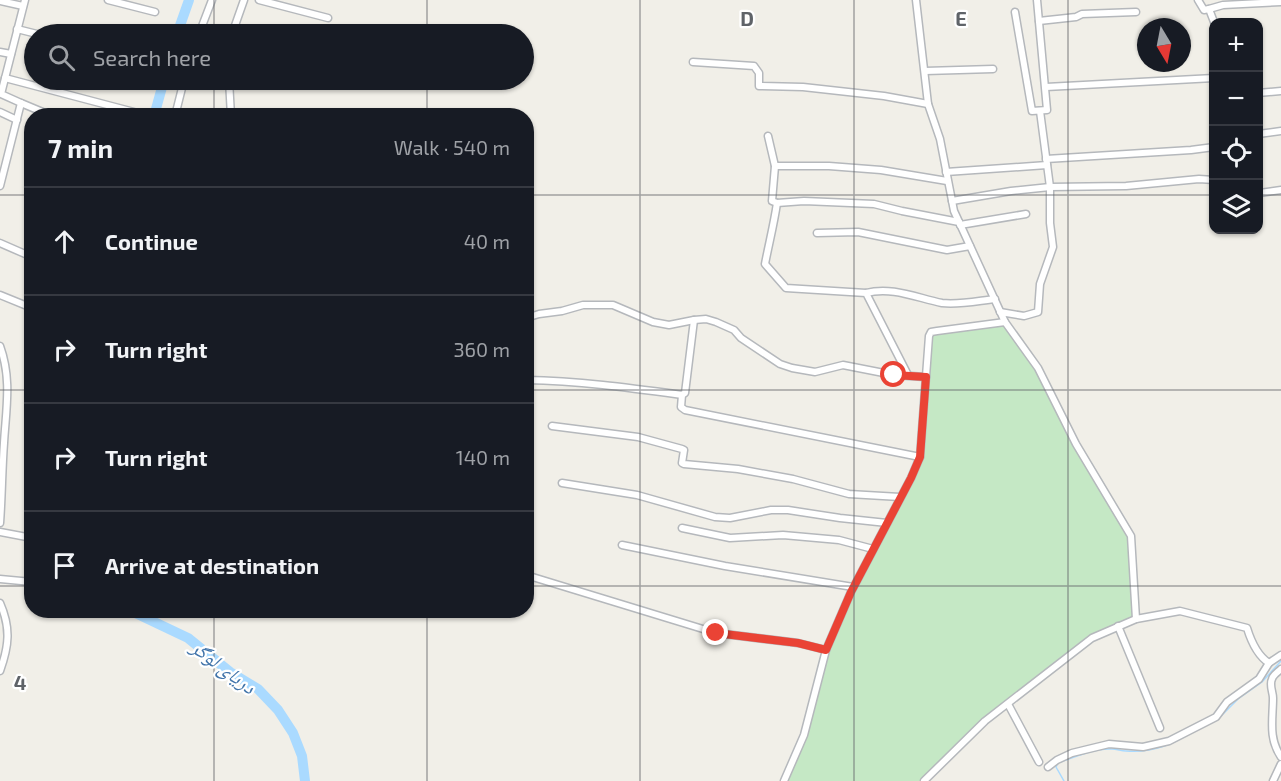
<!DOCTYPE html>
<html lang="en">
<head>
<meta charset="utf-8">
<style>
	body { margin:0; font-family:"Exo 2","Noto Naskh Arabic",sans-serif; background:#242831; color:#f1f3f6 }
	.controls { position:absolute; right:18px; top:18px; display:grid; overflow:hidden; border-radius:12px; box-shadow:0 2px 4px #0004 }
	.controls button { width:54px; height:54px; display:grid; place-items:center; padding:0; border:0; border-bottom:2px solid #363941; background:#171b24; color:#f1f3f6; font:30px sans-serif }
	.compass { position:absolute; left:1137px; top:18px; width:54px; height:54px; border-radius:50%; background:#171b24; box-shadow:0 2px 4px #0004; rotate:170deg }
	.stop { position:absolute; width:18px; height:18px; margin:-14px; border:4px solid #ea4335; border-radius:50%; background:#fff }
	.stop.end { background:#ea4335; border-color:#fff; box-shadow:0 2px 6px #0008 }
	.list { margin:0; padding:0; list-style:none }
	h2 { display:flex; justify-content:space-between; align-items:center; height:78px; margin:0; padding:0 24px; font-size:26px }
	h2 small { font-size:20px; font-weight:400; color:#9ea1a6 }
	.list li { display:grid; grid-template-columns:39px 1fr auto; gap:18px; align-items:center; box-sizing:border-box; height:108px; padding:0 24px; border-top:2px solid #363941 }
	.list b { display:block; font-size:22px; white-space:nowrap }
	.list em { font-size:20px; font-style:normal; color:#9ea1a6 }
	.icon { flex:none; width:33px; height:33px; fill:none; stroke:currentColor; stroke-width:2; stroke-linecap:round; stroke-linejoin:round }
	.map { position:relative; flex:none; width:1281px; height:781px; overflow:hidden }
	.search { position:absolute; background:#171b24; box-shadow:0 2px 4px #0004; left:24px; top:24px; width:510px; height:66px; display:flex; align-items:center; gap:15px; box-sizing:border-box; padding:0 21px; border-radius:33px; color:#9ea1a6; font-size:22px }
	.panel { position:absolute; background:#171b24; box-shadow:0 2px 4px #0004; left:24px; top:108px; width:510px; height:510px; border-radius:24px }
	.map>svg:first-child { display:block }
	.green { fill:#c5e8c5 }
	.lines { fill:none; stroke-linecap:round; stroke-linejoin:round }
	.stream { stroke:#aadaff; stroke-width:1.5 }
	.river { stroke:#aadaff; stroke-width:10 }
	.street-casing { stroke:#b5b8bc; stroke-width:9 }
	.street { stroke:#fff; stroke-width:6 }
	.route { stroke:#ea4335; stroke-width:8 }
	.grid { fill:none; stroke:#5f6368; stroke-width:1.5; stroke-opacity:0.55 }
	.labels { text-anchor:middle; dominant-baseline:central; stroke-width:4.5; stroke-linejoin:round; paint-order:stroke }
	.water-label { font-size:20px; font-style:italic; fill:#4174aa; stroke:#fff }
	.grid-label { font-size:20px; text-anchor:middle; font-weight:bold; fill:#5f6368; stroke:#fff; stroke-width:4.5; stroke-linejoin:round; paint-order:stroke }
</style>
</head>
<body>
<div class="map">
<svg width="1281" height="781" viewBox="0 0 1281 781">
	<rect width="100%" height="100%" fill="#f1efe8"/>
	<path class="green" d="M1005,322L1031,357L1076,444L1131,536L1136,619L1092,638L985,721L924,781H784L804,735L826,650L920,457L931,332Z"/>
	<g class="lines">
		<g class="stream">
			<path d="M1211,22L1214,28"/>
			<path d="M130,611L131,610"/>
			<path d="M1218,719L1238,699L1262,682L1281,661"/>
			<path d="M1064,781L1056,767L1058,763C1074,757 1095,748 1112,749C1117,749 1121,751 1126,751C1150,753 1173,745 1192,732"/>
		</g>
		<g class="river">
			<path d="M177,34L189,0"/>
			<path d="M154,116L164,80"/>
			<path d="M129,610L188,638L230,672L258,689L278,710L293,733L302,756L305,781"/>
		</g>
		<defs>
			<g id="street">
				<path d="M108,0L155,12"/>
				<path d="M259,0L328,18"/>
				<path d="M916,0L928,104L940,139L954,211L1005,322L1038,368L1076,444L1131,536L1136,619"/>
				<path d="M1198,0L1204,10L1209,9L1214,22"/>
				<path d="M0,1L23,6"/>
				<path d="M1209,9L1223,5L1281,2"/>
				<path d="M1015,12L1032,111L1047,110L1037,0"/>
				<path d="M1039,21L1076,17L1082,14L1136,12"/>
				<path d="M17,29L37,34"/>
				<path d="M199,34L212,0"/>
				<path d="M232,34L244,0"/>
				<path d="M0,52L11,54"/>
				<path d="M693,62L754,66L759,73V86L803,87L884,96L928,104"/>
				<path d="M925,71L993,69"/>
				<path d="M5,78L134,112"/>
				<path d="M229,80L231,116"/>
				<path d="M1046,87L1214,78"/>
				<path d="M1258,93L1281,91"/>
				<path d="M21,103L52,116"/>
				<path d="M0,112L17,120"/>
				<path d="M175,116L184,80"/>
				<path d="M1258,134L1281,131"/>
				<path d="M768,136L775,166L772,201L777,203C774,224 769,243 765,264L786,288L866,293L908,375"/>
				<path d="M1046,159L1191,150L1214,147"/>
				<path d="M775,166H829L881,170L947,181"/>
				<path d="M946,172L1047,165"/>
				<path d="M0,186L21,103L1,94L25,0"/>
				<path d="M1260,193L1281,190"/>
				<path d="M952,201L1011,191L1050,187L1126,186L1199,179L1214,180"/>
				<path d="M777,203L804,201L874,204L902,211L959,222"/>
				<path d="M960,225L1026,214"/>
				<path d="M817,233L858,232L947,250L970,246"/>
				<path d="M0,243L32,257"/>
				<path d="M866,293C892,286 917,298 942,303C959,305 977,301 995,299"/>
				<path d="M0,295L32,308"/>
				<path d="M1000,312L1024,316L1038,312L1040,284L1053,247L1050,223V187L1040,111"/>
				<path d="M526,318L539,314L562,311L583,305H613L653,322L669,325L694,320L706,319L716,322L734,330L741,338L780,364L792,368L815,372L843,365L894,375L926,377"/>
				<path d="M694,320L685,393L682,395L681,407L685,410L920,457"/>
				<path d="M0,346C12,379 6,409 4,443C2,470 2,496 0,523"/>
				<path d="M526,380C579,381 630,388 682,395"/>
				<path d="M552,426L638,437L682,449L684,450L682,463L684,464L738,469L793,479L849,494L900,497"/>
				<path d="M562,483L637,495L715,517L730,518L771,510H788L840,518L887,523"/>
				<path d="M682,528L730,538L783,535L839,540L873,549"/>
				<path d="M0,532L32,538"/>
				<path d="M622,545L725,566L853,587"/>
				<path d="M526,575L716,633L798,643L826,650"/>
				<path d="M0,579L32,582"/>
				<path d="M0,603C11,628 9,646 0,671"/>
				<path d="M1118,626L1160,728"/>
				<path d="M1281,669C1278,672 1273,675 1272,679C1269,685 1273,692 1273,698C1273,719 1268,738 1281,757"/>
				<path d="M1008,704L1039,762"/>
				<path d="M1048,767L1057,760L1072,753L1109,744L1143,747L1169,741L1216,717L1227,702L1259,679L1269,663"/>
				<path d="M784,781L804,735L826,650L851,592L911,478L920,457L929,336L931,332L937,331L1005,322"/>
				<path d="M924,781L985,721L1092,638L1136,619L1180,611L1247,628C1251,641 1258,656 1269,663L1281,655"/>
				<path d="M1273,781L1281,764"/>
			</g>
		</defs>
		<use href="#street" class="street-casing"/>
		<use href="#street" class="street"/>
	</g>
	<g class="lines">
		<path class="route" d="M716,633L798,643L826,650L851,592L911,478L920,457L926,377L894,375"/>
	</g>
	<path class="grid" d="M214,0V34M427,0V34M640,0V781M854,0V781M1068,0V781M214,80V116M427,80V116M0,195H32M526,195H1214M1258,195H1281M0,390H32M526,390H1281M0,586H32M526,586H1281M214,610V781M427,610V781"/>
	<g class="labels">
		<g class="water-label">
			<text transform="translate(224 666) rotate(37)">دریای لوگر</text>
		</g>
	</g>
	<g class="grid-label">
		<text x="747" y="26">D</text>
		<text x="961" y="26">E</text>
		<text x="20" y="690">4</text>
	</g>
</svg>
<div class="controls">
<button>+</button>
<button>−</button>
<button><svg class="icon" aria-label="locate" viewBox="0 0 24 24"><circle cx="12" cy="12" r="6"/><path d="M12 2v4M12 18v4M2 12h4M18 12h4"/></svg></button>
<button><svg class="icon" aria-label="layers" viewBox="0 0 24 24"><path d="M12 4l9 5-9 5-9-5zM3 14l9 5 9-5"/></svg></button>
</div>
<svg class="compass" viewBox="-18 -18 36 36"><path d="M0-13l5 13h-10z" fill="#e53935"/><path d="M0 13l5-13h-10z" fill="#9ea1a6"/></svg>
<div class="stop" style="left:894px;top:375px"></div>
<div class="stop end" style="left:716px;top:633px"></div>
<div class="search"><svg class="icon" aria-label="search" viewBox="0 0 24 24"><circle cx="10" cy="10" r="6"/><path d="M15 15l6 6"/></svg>Search here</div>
<section class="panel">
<h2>7 min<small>Walk · 540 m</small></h2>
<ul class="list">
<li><svg class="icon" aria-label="ahead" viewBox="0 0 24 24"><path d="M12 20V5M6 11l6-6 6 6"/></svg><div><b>Continue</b></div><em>40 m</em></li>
<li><svg class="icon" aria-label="right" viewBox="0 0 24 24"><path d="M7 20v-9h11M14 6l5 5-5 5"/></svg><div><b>Turn right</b></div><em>360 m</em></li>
<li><svg class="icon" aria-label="right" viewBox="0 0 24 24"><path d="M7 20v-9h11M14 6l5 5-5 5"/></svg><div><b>Turn right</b></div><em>140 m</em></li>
<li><svg class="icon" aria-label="arrive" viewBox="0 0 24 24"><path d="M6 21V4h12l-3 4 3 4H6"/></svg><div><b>Arrive at destination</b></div></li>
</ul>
</section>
</div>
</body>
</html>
